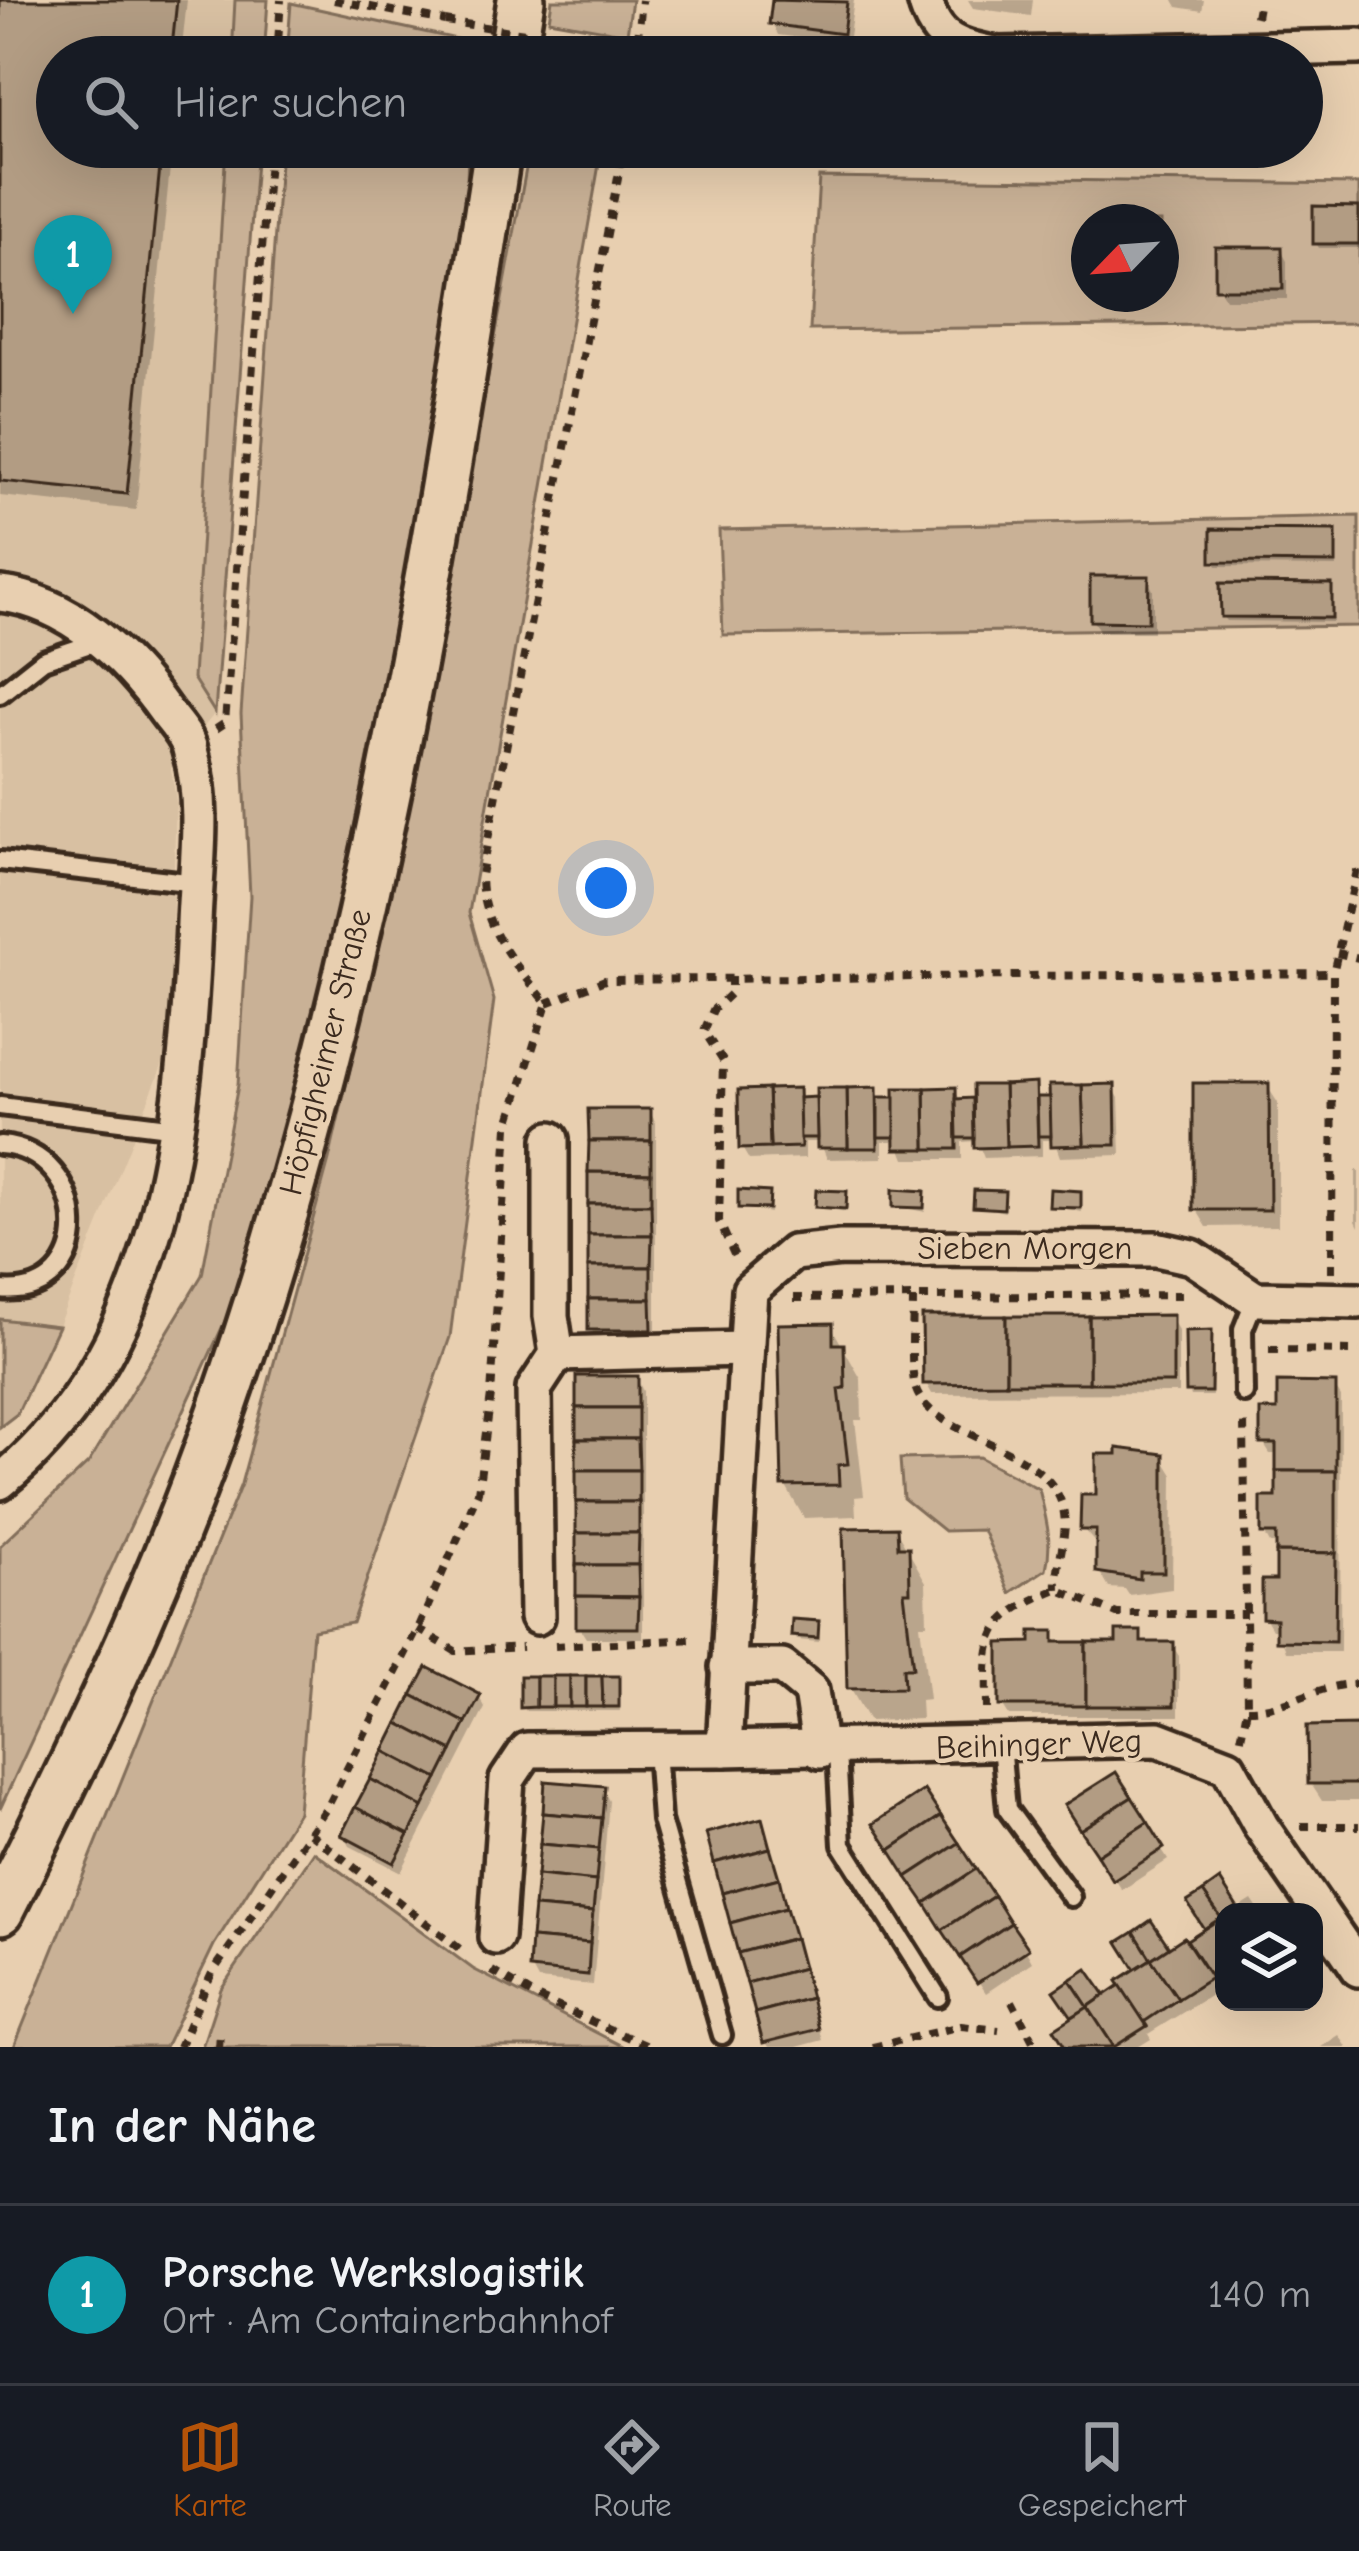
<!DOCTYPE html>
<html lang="de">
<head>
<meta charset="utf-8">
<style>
	body { margin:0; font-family:"Comic Neue",sans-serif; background:#242831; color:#f1f3f6 }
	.controls { position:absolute; right:36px; bottom:36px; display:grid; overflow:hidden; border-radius:24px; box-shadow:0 12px 48px #0002 }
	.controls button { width:108px; height:108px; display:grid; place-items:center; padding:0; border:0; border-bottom:3px solid #363941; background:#171b24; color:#f1f3f6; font:60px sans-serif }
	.compass { position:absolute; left:1071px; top:204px; width:108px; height:108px; border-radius:50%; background:#171b24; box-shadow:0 12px 48px #0002; rotate:245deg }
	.you { position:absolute; left:606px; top:888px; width:42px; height:42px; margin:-30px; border:9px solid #fff; border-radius:50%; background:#1a73e8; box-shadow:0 0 0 18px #1a73e833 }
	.badge { display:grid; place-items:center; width:78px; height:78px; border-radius:50%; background:#b45309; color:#fff; font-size:39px; font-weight:700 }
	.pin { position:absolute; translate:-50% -99px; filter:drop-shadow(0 3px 6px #0008) }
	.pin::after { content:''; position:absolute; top:63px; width:42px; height:36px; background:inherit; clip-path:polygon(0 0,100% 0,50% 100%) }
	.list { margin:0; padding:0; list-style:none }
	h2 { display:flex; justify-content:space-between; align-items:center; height:156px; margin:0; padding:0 48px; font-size:51px }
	h2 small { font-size:39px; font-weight:400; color:#9ea1a6 }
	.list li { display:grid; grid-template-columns:78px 1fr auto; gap:36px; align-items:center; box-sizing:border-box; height:180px; padding:0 48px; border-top:3px solid #363941 }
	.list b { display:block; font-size:45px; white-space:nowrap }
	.list p { margin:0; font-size:39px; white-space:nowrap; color:#9ea1a6 }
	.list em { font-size:39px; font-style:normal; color:#9ea1a6 }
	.icon { flex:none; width:66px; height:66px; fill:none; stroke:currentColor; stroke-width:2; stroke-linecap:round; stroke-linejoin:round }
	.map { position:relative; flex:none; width:1359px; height:2047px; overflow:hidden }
	.search { position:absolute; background:#171b24; box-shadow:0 12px 48px #0002; left:36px; right:36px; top:36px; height:132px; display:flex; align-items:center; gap:30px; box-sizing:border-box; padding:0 42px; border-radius:66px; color:#9ea1a6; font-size:45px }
	.sheet { height:336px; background:#171b24 }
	nav { display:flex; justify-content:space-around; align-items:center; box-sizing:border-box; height:168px; border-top:3px solid #363941; background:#171b24; font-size:33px; color:#9ea1a6 }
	nav a { display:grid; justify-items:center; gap:6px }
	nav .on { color:#b45309 }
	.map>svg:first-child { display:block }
	.built { fill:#d8c0a2 }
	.green { fill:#c9b196; stroke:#826e5a; stroke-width:3; fill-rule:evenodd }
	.shadow { fill:#0003 }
	.building { fill:#b29c83; stroke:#3b2a1e; stroke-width:3 }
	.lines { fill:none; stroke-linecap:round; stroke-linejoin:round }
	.service-casing { stroke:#3b2a1e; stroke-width:26 }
	.minor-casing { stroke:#3b2a1e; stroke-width:42 }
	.secondary-casing { stroke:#3b2a1e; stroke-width:54 }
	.path { stroke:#3b2a1e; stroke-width:8; stroke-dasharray:9 9; stroke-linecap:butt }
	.service { stroke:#e8cfb0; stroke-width:16 }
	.minor { stroke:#e8cfb0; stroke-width:33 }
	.secondary { stroke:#e8cfb0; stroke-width:45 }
	.path-bridge { stroke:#3b2a1e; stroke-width:8; stroke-dasharray:9 9; stroke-linecap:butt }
	.labels { text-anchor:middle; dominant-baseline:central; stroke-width:9; stroke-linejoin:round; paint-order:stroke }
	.street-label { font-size:33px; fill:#3b2a1e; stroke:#e8cfb0 }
</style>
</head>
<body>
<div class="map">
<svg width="1359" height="2047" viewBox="0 0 1359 2047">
	<rect width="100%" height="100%" fill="#e8cfb0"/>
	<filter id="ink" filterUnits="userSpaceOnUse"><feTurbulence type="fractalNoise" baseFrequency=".00833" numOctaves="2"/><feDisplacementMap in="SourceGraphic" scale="24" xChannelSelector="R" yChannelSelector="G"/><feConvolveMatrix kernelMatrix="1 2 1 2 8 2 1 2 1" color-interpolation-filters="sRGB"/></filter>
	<g filter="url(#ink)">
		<path class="built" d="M0,0H235L232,57H57V147H226L193,677L215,713L171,768L176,800L168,1051L58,1326L0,1319Z"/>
		<g class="green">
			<path d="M235,0H268L264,57H232Z"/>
			<path d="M552,0H632L627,34L549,20Z"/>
			<path d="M291,3L470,42L469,57H287Z"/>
			<path d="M226,147H257L215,713L193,678Z"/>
			<path d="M281,147H468L467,186L422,490L319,1001L233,1304L0,1809V1546L89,1462L202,1275L238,1085L250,896L241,714Z"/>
			<path d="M530,147H602L469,913L494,1000L450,1337L352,1623L313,1630L298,1812L214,1945L165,2047H14L241,1484L329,1160L405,828Z"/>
			<path d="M819,177L1359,184V323L810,330ZM1089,222H1161V294H1089Z"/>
			<path d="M1359,516V626L723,635L719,530Z"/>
			<path d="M0,1319L58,1326L17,1414L0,1427Z"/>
			<path d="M979,1457L1039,1489C1046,1518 1053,1541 1046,1569L1010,1593L983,1530L944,1531L903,1498L900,1459Z"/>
			<path d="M314,1852L473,1969L624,2047H202L221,1989Z"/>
		</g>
		<g class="shadow">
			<path d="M0,0H187L181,57H57V147H172L136,510L0,496Z"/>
			<path d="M775,0H854L848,44L778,35L772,23Z"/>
			<path d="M968,0H1033L1031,16L973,8Z"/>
			<path d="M1173,0H1204L1202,11L1177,7Z"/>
			<path d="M1359,210V248H1319L1316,243Z"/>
			<path d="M1281,250L1287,261V299H1225L1219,288Z"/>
			<path d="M1334,533L1337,567L1217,566L1214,562Z"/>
			<path d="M1147,579L1153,590V632H1100L1093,621Z"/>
			<path d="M1330,587L1333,622L1226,621L1223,617Z"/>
			<path d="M1267,1086L1278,1103V1226L1207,1227L1196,1209Z"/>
			<path d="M1035,1087L1041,1100L1113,1087L1119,1098L1121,1155L1060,1157L1054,1140H1042V1156L984,1158L977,1141L962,1142V1159H905L898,1141H883V1158L827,1159L820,1142H805V1158L749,1160L742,1148L797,1091L803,1101L876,1090L882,1100L955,1090L961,1102Z"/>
			<path d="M650,1112L656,1123V1341H598L591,1329Z"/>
			<path d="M1356,1170H1359V1227L1356,1221Z"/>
			<path d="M845,1194L847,1212L818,1207Z"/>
			<path d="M923,1194L925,1212L896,1206Z"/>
			<path d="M1003,1194L1005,1212L976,1206Z"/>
			<path d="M1080,1194L1082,1212L1052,1206Z"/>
			<path d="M768,1195L770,1213L741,1207Z"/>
			<path d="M1171,1318L1178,1330V1393L932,1394L926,1383Z"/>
			<path d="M831,1326L861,1379L862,1420H855L864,1496L855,1497L856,1516L804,1518L785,1485Z"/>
			<path d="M1210,1333L1212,1396H1191L1189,1391Z"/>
			<path d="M637,1379L643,1391V1638H586L579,1627Z"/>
			<path d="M1334,1386L1341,1397L1340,1652H1286L1279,1629H1272L1265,1617L1279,1583V1544H1270L1264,1533L1279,1500V1454H1270L1263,1443L1280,1413Z"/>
			<path d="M1162,1457L1173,1475L1172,1589L1129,1595L1125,1589L1109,1588L1099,1571V1547L1083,1529L1099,1498Z"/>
			<path d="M896,1530L926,1582L927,1624H920L929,1699L920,1700L921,1719L869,1721L850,1688Z"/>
			<path d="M818,1624L819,1642L797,1640L794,1635Z"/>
			<path d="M1052,1634L1059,1645H1119L1139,1634L1145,1645H1172L1179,1656V1716H1009L1002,1705L1034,1645Z"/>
			<path d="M617,1679L620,1711H526L523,1707Z"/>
			<path d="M479,1697L485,1708L401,1872L350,1846L344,1835Z"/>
			<path d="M1359,1728V1801H1322L1311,1784Z"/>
			<path d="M1115,1776L1168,1860L1122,1890L1068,1806Z"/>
			<path d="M603,1789L609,1801L593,1985L538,1980L532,1969Z"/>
			<path d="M761,1821L823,2040L797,2047H769L766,2042Z"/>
			<path d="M883,1836L1026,1951L1032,1962L986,1993Z"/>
			<path d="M1219,1885L1236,1910L1252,1900L1260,1912H1224V1987L1148,2034L1151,2039L1138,2047H1068L1075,2019L1058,1992L1086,1973L1104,1999L1140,1971L1122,1943L1169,1952L1207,1929L1191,1903Z"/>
			<path d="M1339,2035L1347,2047H1321Z"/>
		</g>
		<g class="building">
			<path d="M0,0H177L171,57H57V147H162L127,494L0,481Z"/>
			<path d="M772,0L847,2L843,34L769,24Z"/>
			<path d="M1313,206L1359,207V244H1313Z"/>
			<path d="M1215,247H1282L1283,289H1215Z"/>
			<path d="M1211,529L1336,530V563L1211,562Z"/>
			<path d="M1090,576H1149L1148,622L1090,621Z"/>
			<path d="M1220,583L1332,584V618L1221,617Z"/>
			<path d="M1036,1083L1038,1146L1006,1147L1004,1085Z"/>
			<path d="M1193,1083H1269L1270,1210H1193Z"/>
			<path d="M1115,1084L1116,1145H1084L1082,1085Z"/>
			<path d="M973,1085H1004L1006,1147L974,1148Z"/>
			<path d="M1049,1085H1082L1084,1145L1051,1146Z"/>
			<path d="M877,1087L878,1148H848L847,1088Z"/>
			<path d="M956,1087L957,1149H926L925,1088Z"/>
			<path d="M799,1088L801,1147L770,1148L768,1089Z"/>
			<path d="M816,1088H847L848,1148H817Z"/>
			<path d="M894,1088H925L926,1149H895Z"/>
			<path d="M768,1089L770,1148L739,1149L738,1090Z"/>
			<path d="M816,1097L817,1138H800L799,1098Z"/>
			<rect x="878" y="1097" width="17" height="40"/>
			<path d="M1037,1097H1050L1051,1136H1038Z"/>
			<path d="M973,1098L974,1138H957L956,1099Z"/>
			<path d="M588,1109H651V1141H589Z"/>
			<path d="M589,1141H651V1173L588,1172Z"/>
			<path d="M588,1172L651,1173V1204H588Z"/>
			<path d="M893,1189L925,1191L924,1208L893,1207Z"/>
			<path d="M1050,1189L1081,1191V1208L1049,1207Z"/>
			<path d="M738,1190L770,1192L769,1209L738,1208Z"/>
			<path d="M816,1190L847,1191L846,1209L815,1207Z"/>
			<path d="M974,1190L1005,1191L1004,1209L973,1207Z"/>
			<path d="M588,1204H651L652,1235H588Z"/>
			<path d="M588,1235H652L651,1267H588Z"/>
			<rect x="588" y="1267" width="63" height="32"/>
			<path d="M588,1299H651L652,1330H588Z"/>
			<path d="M1173,1315V1383H1089V1316Z"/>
			<path d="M922,1316H1006V1383L923,1384Z"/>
			<rect x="1006" y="1316" width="83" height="67"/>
			<path d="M833,1323V1344H844L845,1388L839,1389L848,1464L838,1465L839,1485L782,1486L778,1324Z"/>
			<path d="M1212,1330L1211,1392H1186L1185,1331Z"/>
			<rect x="576" y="1376" width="62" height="32"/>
			<path d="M1277,1382L1336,1383V1471H1276V1444H1260V1410H1277Z"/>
			<rect x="576" y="1408" width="62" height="31"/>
			<path d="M576,1439H638L639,1470H576Z"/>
			<path d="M1117,1448L1164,1454V1572H1140V1579L1096,1572V1530H1080L1081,1495H1096V1454H1117Z"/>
			<rect x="576" y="1470" width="63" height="32"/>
			<path d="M1276,1471H1336V1553L1276,1552V1534H1261V1497H1276Z"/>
			<rect x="576" y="1502" width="63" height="31"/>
			<path d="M897,1527L898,1547H909L910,1592H904L913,1668H903L904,1688L847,1689L843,1528Z"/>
			<path d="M576,1533H639L638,1565H576Z"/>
			<path d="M1276,1552L1336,1553L1335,1642L1276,1641V1619L1262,1618V1580H1276Z"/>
			<path d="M576,1565H638L639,1597L576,1596Z"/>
			<path d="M576,1596L639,1597L638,1628H576Z"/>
			<path d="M792,1619L819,1621L818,1638L791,1636Z"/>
			<path d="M1031,1631H1054V1642H1086V1706H999V1643L1031,1642Z"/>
			<path d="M1116,1631H1141V1642H1174V1706H1086V1642H1116Z"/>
			<path d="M427,1667L481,1695L466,1723L412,1695Z"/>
			<path d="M520,1676H536V1707L520,1708Z"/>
			<rect x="536" y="1676" width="17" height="31"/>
			<rect x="553" y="1676" width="17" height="31"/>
			<rect x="570" y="1676" width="16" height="31"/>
			<path d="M586,1676H602L603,1707H586Z"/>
			<path d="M602,1676H619V1707H603Z"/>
			<path d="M412,1695L466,1723L452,1751L398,1723Z"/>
			<path d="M398,1723L452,1751L438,1779L384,1751Z"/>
			<path d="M1359,1725V1784H1308L1307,1726Z"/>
			<path d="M384,1751L438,1779L423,1807L370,1779Z"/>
			<path d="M1116,1772L1132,1797L1080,1830L1064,1805Z"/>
			<path d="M370,1779L423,1807L409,1835L355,1807Z"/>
			<path d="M545,1781L605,1786L602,1818L543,1813Z"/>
			<path d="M924,1790L941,1816L890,1850L873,1824Z"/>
			<path d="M1132,1797L1148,1822L1097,1855L1080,1830Z"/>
			<path d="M355,1807L409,1835L394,1863L341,1835Z"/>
			<path d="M543,1813L602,1818L599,1849L540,1844Z"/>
			<path d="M941,1816L959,1843L907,1877L890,1850Z"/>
			<path d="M762,1818L770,1848L714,1863L706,1833Z"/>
			<path d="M1148,1822L1164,1848L1113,1881L1097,1855Z"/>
			<path d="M959,1843L976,1869L925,1903L907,1877Z"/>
			<path d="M540,1844L599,1849L596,1881L537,1875Z"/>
			<path d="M770,1848L779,1878L722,1893L714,1863Z"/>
			<path d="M976,1869L994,1896L942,1930L925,1903Z"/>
			<path d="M537,1875L596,1881L593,1912L534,1907Z"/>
			<path d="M779,1878L786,1908L730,1923L722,1893Z"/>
			<path d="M1220,1880L1237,1907L1221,1918L1203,1892Z"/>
			<path d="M1203,1892L1221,1918L1204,1929L1187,1902Z"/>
			<path d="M994,1896L1011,1923L960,1957L942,1930Z"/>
			<path d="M534,1907L593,1912L590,1943L531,1938Z"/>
			<path d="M786,1908L795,1938L738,1953L730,1923Z"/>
			<path d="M1221,1918L1224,1974L1213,1981L1187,1940Z"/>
			<path d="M1151,1920L1169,1947L1151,1959L1134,1932Z"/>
			<path d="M1011,1923L1029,1949L977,1983L960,1957Z"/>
			<path d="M1134,1932L1151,1959L1135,1969L1118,1942Z"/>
			<path d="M1184,1937L1211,1978L1178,1999L1151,1959Z"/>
			<path d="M531,1938L590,1943L588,1975L529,1969Z"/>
			<path d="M795,1938L803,1968L747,1983L738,1953Z"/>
			<path d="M1151,1959L1178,1999L1144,2022L1117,1981Z"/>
			<path d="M803,1968L811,1998L755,2013L747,1983Z"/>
			<path d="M1087,1969L1105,1995L1088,2007L1070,1980Z"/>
			<path d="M1070,1980L1088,2007L1072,2017L1054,1991Z"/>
			<path d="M1120,1985L1147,2026L1114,2047L1088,2007Z"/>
			<path d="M811,1998L819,2029L763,2043L755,2013Z"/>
			<path d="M1088,2007L1114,2047H1065L1054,2029Z"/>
		</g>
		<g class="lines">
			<defs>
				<g id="service">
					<path d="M0,694L43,660L102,640"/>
					<path d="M0,861L196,883"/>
					<path d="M0,1106L176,1128"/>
					<path d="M0,1145C94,1152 101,1300 0,1290"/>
					<path d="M1244,1393L1243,1329L1255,1299"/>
					<path d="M1001,1745L1007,1809L1071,1897"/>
					<path d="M656,1749L661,1820L722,2035"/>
					<path d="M837,1751L842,1845L938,1997"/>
				</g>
				<g id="minor">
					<path d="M925,0C935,42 960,48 998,55L1359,47"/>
					<path d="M0,594C69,601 128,658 166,712C174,723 187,736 190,750C206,804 196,867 194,923C186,1118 164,1350 0,1482"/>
					<path d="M1359,1301L1255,1299L1192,1257L1156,1249L841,1248L793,1253L750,1290L724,1749L1158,1739L1228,1766L1261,1826L1359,1969"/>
					<path d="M557,1354L743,1349"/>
					<path d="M537,1617L534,1389L557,1354L551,1316V1139"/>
					<path d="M727,1667H782L811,1691L820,1751"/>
					<path d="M496,1937L507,1780L527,1750L724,1749"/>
				</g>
				<g id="secondary">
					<path d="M512,57L521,0"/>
					<path d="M0,1911C82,1750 162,1582 221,1412C364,1004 433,572 498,147"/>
				</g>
			</defs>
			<use href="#service" class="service-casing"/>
			<use href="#minor" class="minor-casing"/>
			<use href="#secondary" class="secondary-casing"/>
			<g class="path">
				<path d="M334,0L445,21"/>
				<path d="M1256,17L1259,0"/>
				<path d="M578,41L636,49"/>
				<path d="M277,57L281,0"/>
				<path d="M636,57L642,0"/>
				<path d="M216,729L225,723L270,147"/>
				<path d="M1337,953L1359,958"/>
				<path d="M731,977V993L713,1010L704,1031L723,1061L719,1221L737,1261"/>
				<path d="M547,1003L605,980L1333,973"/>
				<path d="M1332,1272L1333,973L1359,862"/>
				<path d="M794,1298L1186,1295"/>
				<path d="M913,1299C913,1325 910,1355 914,1382C922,1434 1027,1441 1056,1491C1076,1525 1055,1556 1057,1589"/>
				<path d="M1269,1350L1359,1351"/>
				<path d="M418,1629L455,1651L522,1647"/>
				<path d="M555,1646L696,1639"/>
				<path d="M987,1709C986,1636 985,1618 1057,1589L1117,1614H1246"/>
				<path d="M1247,1709C1286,1710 1319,1683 1359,1684"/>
				<path d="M1241,1738L1247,1709L1244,1418"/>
				<path d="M1301,1826H1359"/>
				<path d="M310,1833L465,1953"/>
				<path d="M492,1971L536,1997L650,2047"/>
				<path d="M1012,2001L1036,2047"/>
				<path d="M179,2047L212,1973L328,1806L418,1629L478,1492L491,1395L508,1127L547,1003C515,964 481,928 481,875L624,147"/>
				<path d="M219,2047L220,2033"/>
				<path d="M873,2047L961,2026L999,2030"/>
			</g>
			<use href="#service" class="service"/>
			<use href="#minor" class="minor"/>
			<use href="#secondary" class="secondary"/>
			<path class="path-bridge" d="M445,21L578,41"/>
		</g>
	</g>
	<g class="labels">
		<g class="street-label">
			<text transform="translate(325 1052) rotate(-76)">Höpfigheimer Straße</text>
			<text x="1025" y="1248">Sieben Morgen</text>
			<text transform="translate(1039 1744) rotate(-2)">Beihinger Weg</text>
		</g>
	</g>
</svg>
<div class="controls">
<button><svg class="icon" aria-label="layers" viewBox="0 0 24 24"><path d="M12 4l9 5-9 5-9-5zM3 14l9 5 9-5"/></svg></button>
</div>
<svg class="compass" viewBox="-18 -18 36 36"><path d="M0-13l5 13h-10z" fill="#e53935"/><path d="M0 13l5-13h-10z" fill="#9ea1a6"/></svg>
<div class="you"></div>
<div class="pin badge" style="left:73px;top:314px;background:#0f9aa8">1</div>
<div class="search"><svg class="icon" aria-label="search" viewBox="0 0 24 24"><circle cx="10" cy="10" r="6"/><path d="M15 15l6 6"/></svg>Hier suchen</div>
</div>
<section class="sheet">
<h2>In der Nähe<small></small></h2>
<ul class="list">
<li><span class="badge" style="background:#0f9aa8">1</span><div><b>Porsche Werkslogistik</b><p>Ort · Am Containerbahnhof</p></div><em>140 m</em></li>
</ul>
</section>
<nav>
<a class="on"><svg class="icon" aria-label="map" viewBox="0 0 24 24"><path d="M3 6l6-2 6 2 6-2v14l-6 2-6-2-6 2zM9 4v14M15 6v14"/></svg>Karte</a>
<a><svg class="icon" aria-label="directions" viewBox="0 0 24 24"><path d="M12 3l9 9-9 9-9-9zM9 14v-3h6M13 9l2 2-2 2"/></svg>Route</a>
<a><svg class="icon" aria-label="saved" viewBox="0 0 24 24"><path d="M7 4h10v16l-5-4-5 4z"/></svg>Gespeichert</a>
</nav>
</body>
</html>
